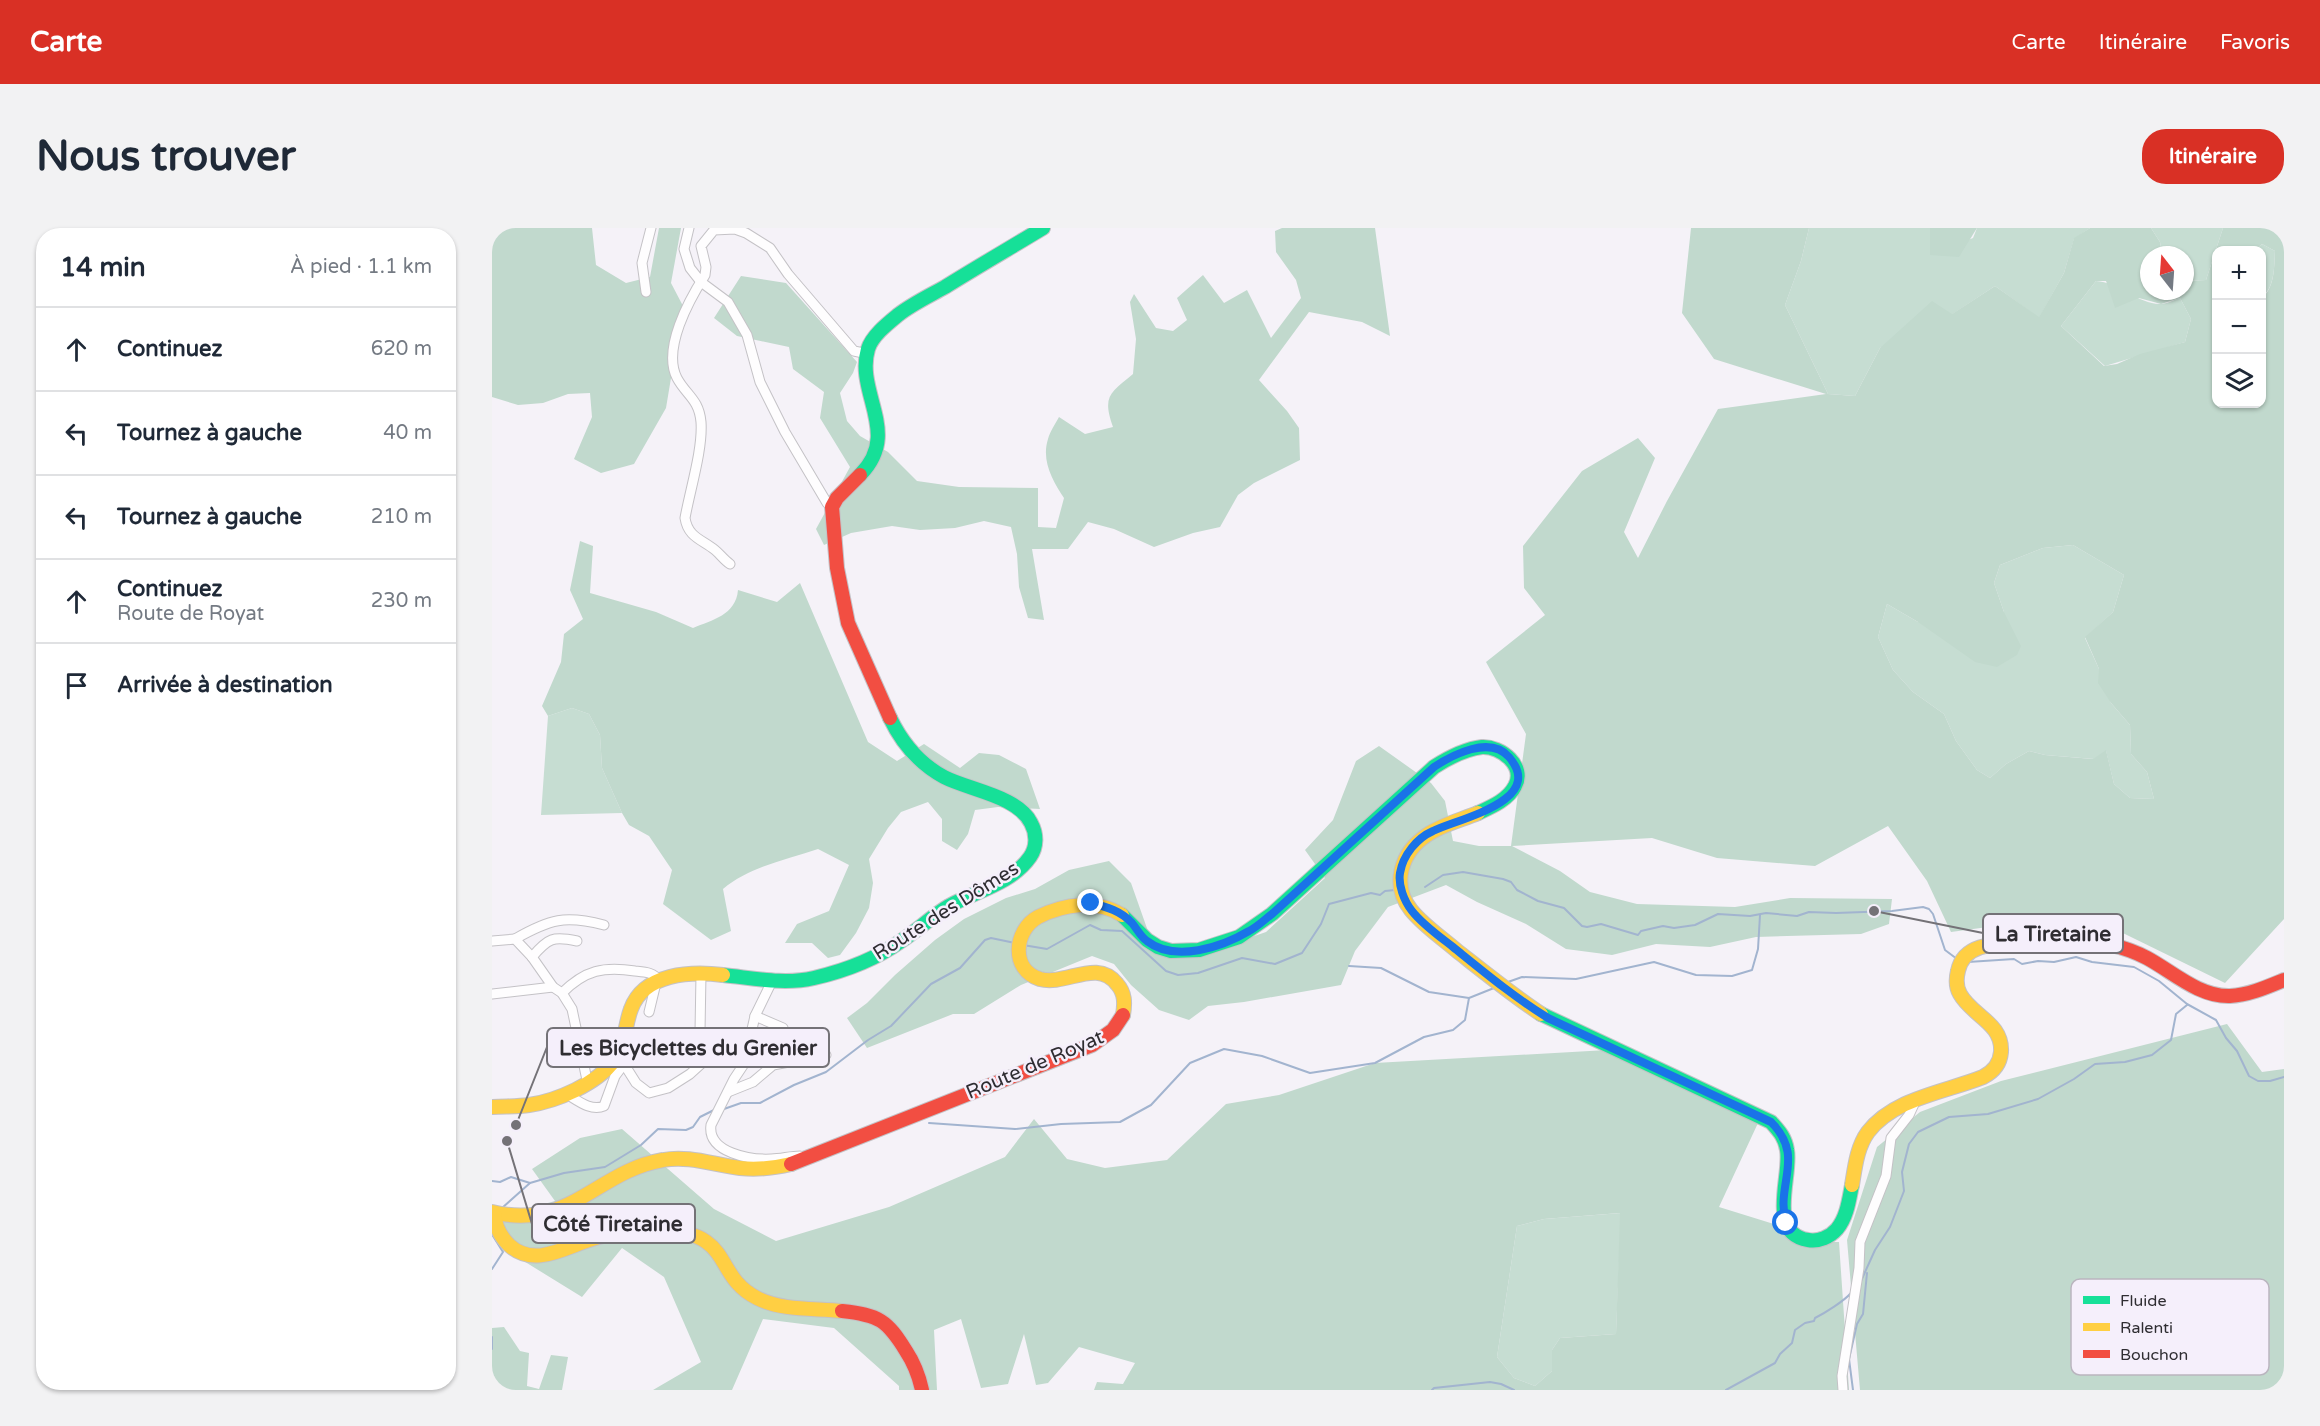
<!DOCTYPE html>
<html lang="fr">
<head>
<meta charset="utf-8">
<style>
	body { margin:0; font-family:"Varela Round",sans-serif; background:#f2f2f3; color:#1f2937 }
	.controls { position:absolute; right:18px; top:18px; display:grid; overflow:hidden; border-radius:12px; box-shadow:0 2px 4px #0004 }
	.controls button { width:54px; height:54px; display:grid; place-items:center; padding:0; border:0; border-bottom:2px solid #e0e1e3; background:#fff; color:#1f2937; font:30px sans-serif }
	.compass { position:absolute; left:1648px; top:18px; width:54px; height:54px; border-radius:50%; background:#fff; box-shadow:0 2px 4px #0004; rotate:343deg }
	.stop { position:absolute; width:18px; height:18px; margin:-14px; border:4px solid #1a73e8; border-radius:50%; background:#fff }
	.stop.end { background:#1a73e8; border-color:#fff; box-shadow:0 2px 6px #0008 }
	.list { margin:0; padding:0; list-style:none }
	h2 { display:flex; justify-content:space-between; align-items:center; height:78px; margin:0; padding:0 24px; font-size:26px }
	h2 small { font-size:20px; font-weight:400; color:#747a83 }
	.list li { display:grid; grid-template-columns:39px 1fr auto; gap:18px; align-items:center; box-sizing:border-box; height:84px; padding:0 24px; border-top:2px solid #e0e1e3 }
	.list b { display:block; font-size:22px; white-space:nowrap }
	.list p { margin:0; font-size:20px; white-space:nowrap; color:#747a83 }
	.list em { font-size:20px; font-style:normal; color:#747a83 }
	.icon { flex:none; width:33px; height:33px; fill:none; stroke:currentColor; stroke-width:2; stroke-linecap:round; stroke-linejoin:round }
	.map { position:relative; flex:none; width:1792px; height:1162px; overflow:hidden; border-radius:24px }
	header { display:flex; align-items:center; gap:36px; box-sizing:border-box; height:84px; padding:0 30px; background:#d93025; color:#fff }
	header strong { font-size:28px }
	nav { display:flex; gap:33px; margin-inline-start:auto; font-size:21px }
	.intro { display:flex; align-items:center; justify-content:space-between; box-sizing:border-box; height:144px; padding:0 36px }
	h1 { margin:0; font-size:42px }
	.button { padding:15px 27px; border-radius:24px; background:#d93025; color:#fff; font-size:21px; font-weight:700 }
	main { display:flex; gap:36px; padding:0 36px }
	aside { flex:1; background:#fff; border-radius:24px; box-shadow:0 2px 4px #0004 }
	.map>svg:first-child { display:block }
	.green { fill:#c6ddd2 }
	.forest { fill:#c1d9cd; fill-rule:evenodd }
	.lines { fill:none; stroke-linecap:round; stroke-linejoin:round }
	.stream { stroke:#a2b4cf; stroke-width:2 }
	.street-casing { stroke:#c4c2c6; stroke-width:11 }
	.fast-casing { stroke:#c4c2c6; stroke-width:16 }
	.slow-casing { stroke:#c4c2c6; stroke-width:16 }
	.jam-casing { stroke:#c4c2c6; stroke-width:16 }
	.street { stroke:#fefdfe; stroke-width:9 }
	.fast { stroke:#16e098; stroke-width:14 }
	.slow { stroke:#ffcf43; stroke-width:14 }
	.jam { stroke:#f24e42; stroke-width:14 }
	.route { stroke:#1a73e8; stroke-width:8 }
	.labels { text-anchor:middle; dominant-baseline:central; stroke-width:5; stroke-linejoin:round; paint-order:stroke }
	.street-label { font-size:20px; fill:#2f2d32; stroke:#f5effb }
	.key { fill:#f5effb; stroke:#bab5bf; stroke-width:1.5 }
	.key-label { font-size:16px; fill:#2f2d32 }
	.leader { fill:none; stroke:#747277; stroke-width:2 }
	.callout-dot { fill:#747277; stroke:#f5effb; stroke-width:2 }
	.callout { fill:#f5effb; stroke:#747277; stroke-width:2 }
	.callout-label { font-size:21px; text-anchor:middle; font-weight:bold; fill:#2f2d32 }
</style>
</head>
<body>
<header>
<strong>Carte</strong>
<nav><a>Carte</a><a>Itinéraire</a><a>Favoris</a></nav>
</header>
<div class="intro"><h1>Nous trouver</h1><a class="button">Itinéraire</a></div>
<main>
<aside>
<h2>14 min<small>À pied · 1.1 km</small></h2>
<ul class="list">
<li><svg class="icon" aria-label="ahead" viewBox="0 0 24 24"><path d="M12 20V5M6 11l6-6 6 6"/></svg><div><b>Continuez</b></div><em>620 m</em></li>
<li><svg class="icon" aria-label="left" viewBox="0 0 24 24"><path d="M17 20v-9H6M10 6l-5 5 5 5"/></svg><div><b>Tournez à gauche</b></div><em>40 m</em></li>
<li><svg class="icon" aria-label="left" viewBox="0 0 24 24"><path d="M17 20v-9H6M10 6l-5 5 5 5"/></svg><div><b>Tournez à gauche</b></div><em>210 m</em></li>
<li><svg class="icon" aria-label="ahead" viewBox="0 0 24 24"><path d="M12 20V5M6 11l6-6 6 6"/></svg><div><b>Continuez</b><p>Route de Royat</p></div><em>230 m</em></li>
<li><svg class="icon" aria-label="arrive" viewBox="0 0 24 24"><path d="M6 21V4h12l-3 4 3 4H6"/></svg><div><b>Arrivée à destination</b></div></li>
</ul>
</aside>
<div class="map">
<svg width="1792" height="1162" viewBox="0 0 1792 1162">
	<rect width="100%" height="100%" fill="#f5f2f8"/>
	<g class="green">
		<path d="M1317,0H1438V27L1481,10L1485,0H1598L1582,11L1572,45L1547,90L1503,58L1459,87L1388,120L1363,168L1336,166L1293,77L1309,33Z"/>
		<path d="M1659,0H1731L1714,52L1693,53V27H1670L1668,14Z"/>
		<path d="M1770,16L1783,23C1782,39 1783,59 1770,69V22H1763Z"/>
		<path d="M1604,53C1626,54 1648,77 1669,76C1674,76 1682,72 1688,70L1699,91L1693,114L1613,138L1569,98Z"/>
		<path d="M1581,317L1632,347L1621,384L1593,410L1607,441L1619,475L1638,497L1639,526L1655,544L1662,571L1638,570L1622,556L1614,523L1602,531L1553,527L1537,523L1514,536L1498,550L1485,542L1464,513L1452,486L1421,464L1401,442L1386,409L1395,376L1426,394L1512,384L1502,355L1508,337L1551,320Z"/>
		<path d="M80,480L97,486L108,507L110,540L130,585L49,587L56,488Z"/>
		<path d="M1129,985L1124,1106L1068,1110L1060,1122V1143L1043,1158L1022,1150L1005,1129L1025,998L1052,991Z"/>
	</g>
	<g class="forest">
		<path d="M0,0H100L104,37L134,55L158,49L167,0H189L179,55L191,78L174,180L142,236L109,245L82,231L100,189L98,165L76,166L51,175L26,177L0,169Z"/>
		<path d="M790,0H883L898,108L870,94L817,84L767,152L795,183L807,200L808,232L762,255L746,267L728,299L701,305L662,319L622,301L596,294L576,321H540L552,392L536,390L527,359L525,326L519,299L492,293L463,300L428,302L400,298L359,305L332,317L324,301L358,239L328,190L332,164L301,141L297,119L245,108L222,90L249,48L294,55L365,134L361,145L348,165L355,193L368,208L396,224L425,253L467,259L546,260V299L564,300L572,270C561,253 549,233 556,211C558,204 563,196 567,189L593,206L621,199C610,168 618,165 641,146L644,111L638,74L642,66L664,100L681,103L695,92L685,70L711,47L732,75L755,62L779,110L809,70L804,52L784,24L783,3Z"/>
		<path d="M1199,0H1317L1309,33L1293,77L1336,166L1363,168L1388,120L1440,73L1460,86L1503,58L1547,89L1572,45L1582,10L1598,0H1659L1668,14L1670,27H1657V63H1693V53L1714,52L1731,0H1792V691L1733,755L1592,686L1459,704L1435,653L1396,598L1323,638L1225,630L1160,610L1020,618L1068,643L1098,664L1145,676L1243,679L1298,670L1400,671L1397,696L1369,706L1264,709L1218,719L1164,716L1120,727L1074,721L1034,696L985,674L954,657L896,679L863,723L849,757L752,774L716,778L697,792L667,782L639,757L622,736L600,728L529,757L482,786H461L375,820L355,790L375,775L403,747L443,712L472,691L514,670L543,661L577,642L617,633L639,655L663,723L702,729L774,704L833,650L813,622L841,592L864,533L887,518L939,555L953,573L961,613L987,618H1019L1034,506L994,434L1053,387L1032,360L1031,318L1090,243L1146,210L1163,230L1132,304L1146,330L1175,273L1226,181L1334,166L1222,131L1190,85ZM1770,16L1783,23C1782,39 1783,59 1770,70V176H1724V22H1763ZM1604,53H1614L1623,80L1647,70L1669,76L1688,70L1699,91L1693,114L1648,126L1625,136L1612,138L1569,98ZM1581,317L1632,347L1621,384L1593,409L1607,441L1606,455L1619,475L1638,497L1639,526L1655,544L1662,571L1638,570L1622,556L1614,522L1601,531L1553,527L1537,523L1514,536L1498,550L1485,542L1464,513L1452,486L1421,464L1401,442L1386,409L1395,376L1426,394L1483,434L1505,439L1525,427L1529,418L1512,384L1502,355L1508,337L1551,320Z"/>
		<path d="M1438,0H1485L1467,29L1438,27Z"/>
		<path d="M88,313L101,318L98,365L164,384L201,400C220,392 244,387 246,362L285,374L308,355L376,514L405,533L432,516L468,540L487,525L507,527L534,541L548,581L506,579L483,582L476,606L465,622L450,613V591L436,574L409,584L396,600L377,631L381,655L377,680L364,705L348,727L336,730L320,715H293L305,696L337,683L357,637L326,621C293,632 257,639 231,661L239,703L219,712L171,676L180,642L157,608L137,597L130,585L110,540L108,507L97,486L80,480L56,488L50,478L69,434L72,406L91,391L78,362Z"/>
		<path d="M1735,796L1770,844L1792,841V1162H1368L1355,1012L1385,919L1428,884L1509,853Z"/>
		<path d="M1115,822L1266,895L1227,979L1285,997L1312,1014H1347L1357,1162H602L605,1154L631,1156L643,1135L587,1119L556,1155L544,1157L532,1106L516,1156L489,1160L469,1091L442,1102L445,1162H407V1158L342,1100L271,1091L240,1162H161L209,1134L172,1049L130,1020L90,1069L30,1032L10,997L16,986L63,973L40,941L88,910L130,901L222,981L284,1013L397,979L513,929L542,891L575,931L613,940L675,932L734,876L787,867L883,835ZM1128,985L1124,1106L1068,1110L1060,1122V1143L1043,1158L1022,1150L1005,1129L1025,998L1052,991Z"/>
		<path d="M12,1099L28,1123L37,1125L35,1158L47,1161L59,1127L76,1129L70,1162H0V1100Z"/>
	</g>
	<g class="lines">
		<g class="stream">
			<path d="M933,659L951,647L971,644L1011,651L1019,654L1025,662L1046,673L1072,680L1090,698L1095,699L1109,696L1146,707L1149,703L1171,698L1182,700L1203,697L1226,686L1258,688L1274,685L1305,688L1317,684L1344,685L1400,683L1431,679L1437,681L1441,686L1453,722L1465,731"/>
			<path d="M531,717L555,721L598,697L609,702L630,703L674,743L686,747L706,745L750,730L783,736L810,725L829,696L837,676L879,665L888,667L893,663L903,662"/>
			<path d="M1476,734L1522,731L1530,736L1546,733L1562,734L1584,729L1600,734L1642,739L1667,753L1695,776L1724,792L1734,810L1745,823L1757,848L1766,853H1778L1792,849"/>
			<path d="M857,738L889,740L937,764L977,770"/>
			<path d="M1016,754L1030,749L1084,751L1162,734L1204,747L1240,748L1260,742L1266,721L1268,687"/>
			<path d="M232,881L249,875H268L302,857L334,844L376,812L399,798L439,756L468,740L493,712L499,710L523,715"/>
			<path d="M437,895L523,901L569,896L628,894L659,877L698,835L732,821L770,828L818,845L883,835L932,809L961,802L973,792L977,770L1002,760"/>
			<path d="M0,953L8,954L19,949L38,955L72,945L113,939L149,917L166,901L194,902L201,899L208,889L222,882"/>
			<path d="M10,980L38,955"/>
			<path d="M0,1041L11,1024L1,1008"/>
			<path d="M1369,1053L1383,1022L1398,999L1412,963L1410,944L1417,916L1426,904L1457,889L1496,886L1546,871L1582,851L1603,836L1633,834L1660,827L1679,812L1684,786L1695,777"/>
			<path d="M0,1109V1121"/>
			<path d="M940,1162L942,1160L998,1154L1009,1156L1022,1162"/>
			<path d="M1234,1162L1283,1135L1288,1126L1300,1115L1303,1102L1313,1095L1322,1093L1323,1090C1333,1085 1352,1073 1359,1065"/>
			<path d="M1361,1162L1357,1131L1365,1096L1371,1086L1375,1045"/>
		</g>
		<defs>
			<g id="street">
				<path d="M197,0L192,21L198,40L209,54L236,74L255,107L268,154L293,204L335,275L340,279"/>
				<path d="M154,64L150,35L159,0"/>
				<path d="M238,336C232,332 228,326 223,322C209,311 196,309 193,290C198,262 211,221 209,194C207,171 194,167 185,150C170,121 197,72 213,47L214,39L209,18L222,2L243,1L254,5L278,20L296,46L362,123L376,126"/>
				<path d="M23,711C58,691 73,687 112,697"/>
				<path d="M0,713L23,711L40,729L61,759L70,765L80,781L95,852"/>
				<path d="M40,729C56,710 61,708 85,713"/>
				<path d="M209,746L208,804L220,826"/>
				<path d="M280,753L263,788L252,836L242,851L219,897C215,925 259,932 279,931C289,931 298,928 308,928L310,930"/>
				<path d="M70,765C93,742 112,738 143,743C153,744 161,744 168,753"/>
				<path d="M0,766L61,759"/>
				<path d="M157,784L164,755"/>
				<path d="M263,788L291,800"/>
				<path d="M137,813L132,836L144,855L157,865L176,860L198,846L220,826L247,823L254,825"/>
				<path d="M236,864L261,854L281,837L334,827"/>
				<path d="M73,865C85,872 99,884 112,878L123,848L132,836"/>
				<path d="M1351,1162L1350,1148L1367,1040L1368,1014L1394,948L1399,910L1417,887L1423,874"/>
			</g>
			<g id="fast">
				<path d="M368,247C410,205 363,165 376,121C380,108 395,96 406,87C420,76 437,68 453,59C485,39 518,20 551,0"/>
				<path d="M630,687L655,712L666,719L679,723L707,722L747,709L780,686L942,539C956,530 973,521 990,519C1009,518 1034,538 1023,558C1016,572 999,579 986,585"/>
				<path d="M231,747C261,750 292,757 322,750C352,743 384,731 409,713C426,702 440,688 457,678C484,663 519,656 538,629C545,619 545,606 539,595C526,568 477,562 452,549C428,536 410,515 398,490"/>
				<path d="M1049,786L1279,894C1287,903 1293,909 1295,922C1300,947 1274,1006 1316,1012C1327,1014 1338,1009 1345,1001C1355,989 1357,972 1360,957"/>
			</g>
			<g id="slow">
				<path d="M986,585C969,592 949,597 935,607C909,624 899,657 919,682C932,698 949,709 964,722C992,744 1019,766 1049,786"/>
				<path d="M630,687C605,671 572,676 546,689C522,702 518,742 548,751C574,758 605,730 625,756C633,765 633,775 631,787"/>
				<path d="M0,879C12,878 25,879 37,877C65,873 104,856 122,833C134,818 132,799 139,781C152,745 199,743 231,747"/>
				<path d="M1360,957C1363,939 1365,919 1376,904C1402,870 1454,864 1491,849C1501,844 1508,836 1509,824C1511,795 1480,788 1468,766C1464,759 1464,751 1466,743C1472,713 1508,716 1532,715C1549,714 1565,713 1583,713"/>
				<path d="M0,984C78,1003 105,943 171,932C197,927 222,937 248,940C265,942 282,940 299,936"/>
				<path d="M2,985C3,998 8,1008 17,1017C44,1042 77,1016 107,1009C127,1004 149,1001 170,1002C243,1005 220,1047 265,1070C290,1083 323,1080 350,1083"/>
			</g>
			<g id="jam">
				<path d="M368,247L345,270L340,279L345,340L356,395L398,490"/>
				<path d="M1583,713C1608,713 1632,718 1655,730C1681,744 1707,769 1738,768C1757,767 1775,759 1792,752"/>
				<path d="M299,936L600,817L621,802L631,787"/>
				<path d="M350,1083C387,1087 395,1092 414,1123C422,1135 427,1148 430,1162"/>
			</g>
		</defs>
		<use href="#street" class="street-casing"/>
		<use href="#fast" class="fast-casing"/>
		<use href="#slow" class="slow-casing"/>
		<use href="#jam" class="jam-casing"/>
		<use href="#street" class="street"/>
		<use href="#fast" class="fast"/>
		<use href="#slow" class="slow"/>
		<use href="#jam" class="jam"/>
	</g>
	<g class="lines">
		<path class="route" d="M599,675C615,679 629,683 640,695C645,701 649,709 655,713C683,735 730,719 757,703C765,699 772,692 780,686L942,539C960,527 998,507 1017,529C1055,573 965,591 941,603C925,610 911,627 908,645C906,657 912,673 920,683C931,697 947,708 961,719C992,744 1022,769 1056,790L1279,894C1314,929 1283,956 1294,995"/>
	</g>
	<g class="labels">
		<g class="street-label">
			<text transform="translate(454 683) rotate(-32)">Route des Dômes</text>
			<text transform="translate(543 837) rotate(-23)">Route de Royat</text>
		</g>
	</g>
	<rect x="1579" y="1051" width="198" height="96" rx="9" class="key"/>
	<rect x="1591" y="1068" width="27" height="8" fill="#16e098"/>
	<rect x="1591" y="1095" width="27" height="8" fill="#ffcf43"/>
	<rect x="1591" y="1122" width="27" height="8" fill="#f24e42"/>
	<g class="key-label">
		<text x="1628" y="1078">Fluide</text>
		<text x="1628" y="1105">Ralenti</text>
		<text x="1628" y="1132">Bouchon</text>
	</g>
	<path class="leader" d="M1382 683L1491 705M24 897L55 819M15 913L40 996"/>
	<g class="callout-dot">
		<circle cx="1382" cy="683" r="6"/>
		<circle cx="24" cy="897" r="6"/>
		<circle cx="15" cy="913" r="6"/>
	</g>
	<g class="callout">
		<rect x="1491" y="686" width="140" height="39" rx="6"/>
		<rect x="55" y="800" width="282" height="39" rx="6"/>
		<rect x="40" y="976" width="163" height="39" rx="6"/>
	</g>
	<g class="callout-label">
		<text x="1561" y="713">La Tiretaine</text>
		<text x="196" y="827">Les Bicyclettes du Grenier</text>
		<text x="121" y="1003">Côté Tiretaine</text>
	</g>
</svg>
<div class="controls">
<button>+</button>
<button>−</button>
<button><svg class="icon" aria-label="layers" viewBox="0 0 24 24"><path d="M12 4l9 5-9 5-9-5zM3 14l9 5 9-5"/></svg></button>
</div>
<svg class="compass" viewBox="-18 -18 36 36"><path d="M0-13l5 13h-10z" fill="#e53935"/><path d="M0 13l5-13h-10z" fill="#747a83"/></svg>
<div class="stop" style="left:1294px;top:995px"></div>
<div class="stop end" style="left:599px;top:675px"></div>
</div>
</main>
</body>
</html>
